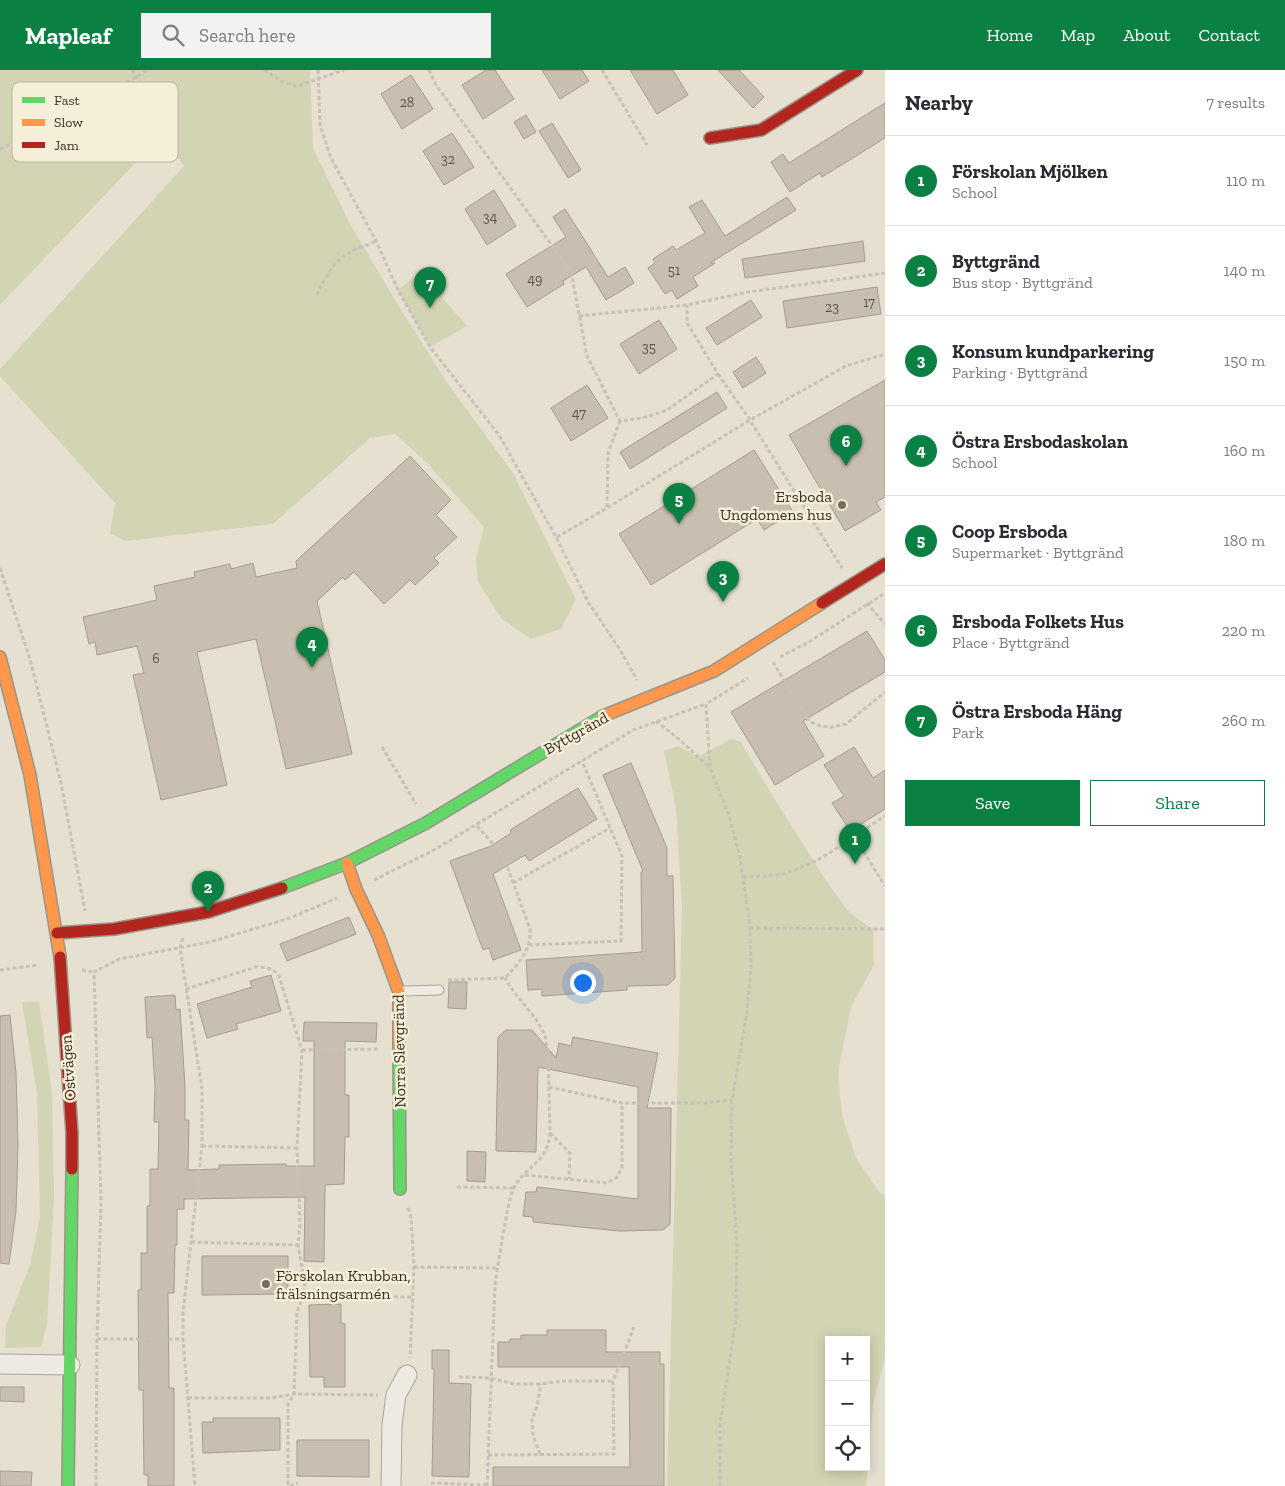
<!DOCTYPE html>
<html lang="en">
<head>
<meta charset="utf-8">
<style>
	body { margin:0; font-family:"Zilla Slab",serif; background:#f2f2f3; color:#2b2b33 }
	.controls { position:absolute; right:15px; bottom:15px; display:grid; overflow:hidden; border-radius:0px; box-shadow:0 2px 12px #0003 }
	.controls button { width:45px; height:45px; display:grid; place-items:center; padding:0; border:0; border-bottom:1px solid #e1e1e2; background:#fff; color:#2b2b33; font:25px sans-serif }
	.you { position:absolute; left:582px; top:912px; width:18px; height:18px; margin:-12px; border:4px solid #fff; border-radius:50%; background:#1a73e8; box-shadow:0 0 0 8px #1a73e833 }
	.badge { display:grid; place-items:center; width:32px; height:32px; border-radius:50%; background:#0b8043; color:#fff; font-size:16px; font-weight:700 }
	.pin { position:absolute; translate:-50% -41px; filter:drop-shadow(0 1px 2px #0008) }
	.pin::after { content:''; position:absolute; top:26px; width:18px; height:15px; background:inherit; clip-path:polygon(0 0,100% 0,50% 100%) }
	.list { margin:0; padding:0; list-style:none }
	h2 { display:flex; justify-content:space-between; align-items:center; height:65px; margin:0; padding:0 20px; font-size:21px }
	h2 small { font-size:16px; font-weight:400; color:#7c7c81 }
	.list li { display:grid; grid-template-columns:32px 1fr auto; gap:15px; align-items:center; box-sizing:border-box; height:90px; padding:0 20px; border-top:1px solid #e1e1e2 }
	.list b { display:block; font-size:19px; white-space:nowrap }
	.list p { margin:0; font-size:16px; white-space:nowrap; color:#7c7c81 }
	.list em { font-size:16px; font-style:normal; color:#7c7c81 }
	.actions { display:flex; gap:10px; padding:15px 20px }
	.actions a { flex:1; padding:11px 0; border:1px solid #0b8043; border-radius:0px; text-align:center; font-size:18px; color:#0b8043 }
	.actions .main { background:#0b8043; color:#fff }
	.icon { flex:none; width:28px; height:28px; fill:none; stroke:currentColor; stroke-width:2; stroke-linecap:round; stroke-linejoin:round }
	.map { position:relative; flex:none; width:885px; height:1416px; overflow:hidden }
	header { display:flex; align-items:center; gap:30px; box-sizing:border-box; height:70px; padding:0 25px; background:#0b8043; color:#fff }
	header strong { font-size:24px }
	nav { display:flex; gap:28px; margin-inline-start:auto; font-size:18px }
	.search { width:350px; height:45px; background:#f2f2f3; display:flex; align-items:center; gap:12px; box-sizing:border-box; padding:0 18px; border-radius:0px; color:#7c7c81; font-size:19px }
	main { display:flex }
	aside { flex:1; background:#fff }
	.map>svg:first-child { display:block }
	.green { fill:#d3d4b3; fill-rule:evenodd }
	.building { fill:#c9bfb1; stroke:#a59c8f }
	.lines { fill:none; stroke-linecap:round; stroke-linejoin:round }
	.lane-casing { stroke:#aba599; stroke-width:11 }
	.street-casing { stroke:#aba599; stroke-width:21 }
	.fast-casing { stroke:#9a9589; stroke-width:14 }
	.slow-casing { stroke:#9a9589; stroke-width:14 }
	.jam-casing { stroke:#9a9589; stroke-width:14 }
	.path { stroke:#c6c2b9; stroke-width:3; stroke-dasharray:4 2.5; stroke-linecap:butt }
	.lane { stroke:#eeeae2; stroke-width:9 }
	.street { stroke:#eeeae2; stroke-width:19 }
	.fast { stroke:#63d668; stroke-width:11 }
	.slow { stroke:#ff974d; stroke-width:11 }
	.jam { stroke:#b3261e; stroke-width:11 }
	.poi-dot { fill:#766c5e; stroke:#f5eed8; stroke-width:2 }
	.labels { text-anchor:middle; dominant-baseline:central; stroke-width:5; stroke-linejoin:round; paint-order:stroke }
	.number-label { font-size:14px; fill:#5e5245 }
	.poi-label { font-size:16px; fill:#3a2e21; stroke:#f5eed8; text-anchor:end }
	.street-label { font-size:16px; fill:#3a2e21; stroke:#f5eed8 }
	.key { fill:#f5eed8; stroke:#bdb4a1; stroke-width:1 }
	.key-label { font-size:14px; fill:#3a2e21 }
</style>
</head>
<body>
<header>
<strong>Mapleaf</strong>
<div class="search"><svg class="icon" aria-label="search" viewBox="0 0 24 24"><circle cx="10" cy="10" r="6"/><path d="M15 15l6 6"/></svg>Search here</div>
<nav><a>Home</a><a>Map</a><a>About</a><a>Contact</a></nav>
</header>
<main>
<div class="map">
<svg width="885" height="1416" viewBox="0 0 885 1416">
	<rect width="100%" height="100%" fill="#e5e0d0"/>
	<g class="green">
		<path d="M0,0H310L313,78L349,152L398,235L448,314L513,403L576,529L561,559L531,569L501,548L478,512L476,488L484,457L428,394L395,364L370,368L273,454L126,471L110,464L115,433L0,306V299L184,96L162,65L0,235Z"/>
		<path d="M420,203L467,256L430,277L398,220Z"/>
		<path d="M731,669L741,672L777,733L827,812L848,841L873,860L874,895L851,937L838,1003L842,1046L856,1088L879,1122L885,1125V1288L873,1333L866,1416H667L682,839L676,738L664,681L678,676L698,687ZM829,1270H866V1397H829Z"/>
		<path d="M39,931L52,1023L54,1126L47,1254L41,1277L5,1278L6,1255L30,1195L40,1147L37,1023L22,932Z"/>
	</g>
	<g class="building">
		<path d="M486,0H495L514,29L483,49L462,15Z"/>
		<path d="M542,0H582L589,11L560,29Z"/>
		<path d="M630,0H673L688,25L657,44Z"/>
		<path d="M718,0H739L764,27L753,38Z"/>
		<path d="M411,5L433,39L402,59L381,24Z"/>
		<path d="M885,33V68L822,107L820,103L790,122L771,92L783,84L789,93Z"/>
		<path d="M526,45L536,62L524,69L514,52Z"/>
		<path d="M552,53L581,100L568,108L539,61Z"/>
		<path d="M452,63L474,97L444,115L423,81Z"/>
		<path d="M494,120L516,156L487,175L465,139Z"/>
		<path d="M787,127L796,140L710,193H715L693,207L698,216L677,229L672,220L665,224L648,198L655,193L653,189L673,176L676,180L705,163L689,137L702,130L725,166Z"/>
		<path d="M565,139L608,207L625,197L634,213L606,230L586,197L563,211L564,214L527,237L506,204L566,167L553,147Z"/>
		<path d="M863,171L865,191L745,208L742,189Z"/>
		<path d="M877,217L881,244L787,258L783,231Z"/>
		<path d="M751,230L762,247L717,275L706,258Z"/>
		<path d="M659,250L677,279L639,304L620,274Z"/>
		<path d="M756,287L766,303L743,318L733,302Z"/>
		<path d="M885,310V427L876,432L881,440L845,461L789,365Z"/>
		<path d="M587,315L608,348L571,371L551,338Z"/>
		<path d="M717,322L727,338L630,399L620,382Z"/>
		<path d="M754,380L793,442L764,460L757,449L651,515L619,464Z"/>
		<path d="M410,386L451,430L436,445L457,467L434,488L439,493L415,515L410,510L384,534L354,502L345,510L343,507L317,531L352,684L286,699L256,569L197,582L227,715L161,730L133,605L144,603L137,576L97,585L95,572L89,574L83,547L157,530L154,516L195,507L194,502L230,494L231,499L253,493L256,507L297,498L296,491Z"/>
		<path d="M867,561L885,590V602L803,651L824,686L775,715L731,642Z"/>
		<path d="M854,677L873,708L885,700V739L850,761L832,733L844,726L824,695Z"/>
		<path d="M631,693L667,778V806H673L675,908L668,915L627,916V920L542,926V919L528,920L526,890L642,882L641,802L643,801L603,705Z"/>
		<path d="M578,718L597,749L529,791L525,785L493,804L521,880L493,890L489,878L483,880L450,791L491,776L511,763L510,760Z"/>
		<path d="M349,847L356,864L287,891L280,874Z"/>
		<path d="M271,905L281,941L236,954L238,959L207,968L197,934L252,917L250,911Z"/>
		<path d="M449,912H467L466,939L448,938Z"/>
		<path d="M175,925L176,940L180,939L185,1016V1050H189L188,1100L219,1099V1095L286,1094V1096H314V971H303L304,952L377,953L376,972L345,971V1025H349V1067H345L344,1114L325,1115L324,1192L304,1191L305,1127L184,1129V1139H177V1175H175L174,1223H168L169,1318H174V1416H148V1405H144L143,1320H139L138,1220H141V1183H147V1136H150V1099H158L159,1052H154L155,1017L152,967L147,968L145,927Z"/>
		<path d="M10,945L16,1003L18,1076L16,1141L9,1194L0,1193V946Z"/>
		<path d="M506,960H532L556,988L559,973L571,976L573,967L658,983L647,1038H671L670,1154L663,1160L619,1161L533,1152V1147L523,1146L526,1122H536L537,1117L638,1129V1017L538,997L536,1082L496,1081L498,967Z"/>
		<path d="M467,1081L486,1082L485,1112L467,1111Z"/>
		<path d="M202,1186H288V1224L202,1225Z"/>
		<path d="M341,1234V1253L345,1254V1317H324V1307H310L309,1235Z"/>
		<path d="M547,1260H606V1282H660V1294H664V1416H493V1397H630L629,1297H498V1272H510V1269H521V1265H547Z"/>
		<path d="M432,1280H449V1313L471,1314L469,1407L432,1406L434,1299H432Z"/>
		<path d="M0,1317H24V1332L0,1331Z"/>
		<path d="M213,1348H280V1380L203,1383L202,1352H213Z"/>
		<path d="M297,1370H369V1407L297,1406Z"/>
		<path d="M0,1401L32,1402L31,1416H0Z"/>
	</g>
	<g class="lines">
		<defs>
			<path id="lane" d="M402,921L439,920"/>
			<g id="street">
				<path d="M0,1294L70,1295"/>
				<path d="M391,1416L392,1355L396,1325L407,1305"/>
			</g>
			<g id="fast">
				<path d="M282,818L347,793L426,753L603,646"/>
				<path d="M399,977L400,1119"/>
				<path d="M68,1416L72,1099"/>
			</g>
			<g id="slow">
				<path d="M0,587L30,705L60,887"/>
				<path d="M603,646L714,601L822,533"/>
				<path d="M347,793L356,819L378,865L399,922V977"/>
			</g>
			<g id="jam">
				<path d="M710,68L761,60L857,0"/>
				<path d="M822,533L885,494"/>
				<path d="M57,863L114,859L208,842L282,818"/>
				<path d="M60,887L72,1063V1099"/>
			</g>
		</defs>
		<use href="#lane" class="lane-casing"/>
		<use href="#street" class="street-casing"/>
		<use href="#fast" class="fast-casing"/>
		<use href="#slow" class="slow-casing"/>
		<use href="#jam" class="jam-casing"/>
		<g class="path">
			<path d="M132,0L153,33L162,65"/>
			<path d="M264,0L283,12L297,16L344,0"/>
			<path d="M318,0L320,55L331,88L376,171L398,220L430,277L499,365L556,467L588,532L619,578L637,610"/>
			<path d="M429,0L436,15L571,202L587,286L620,351L643,348L667,340L718,304L687,253V235"/>
			<path d="M602,0L647,75"/>
			<path d="M0,79L66,49L148,0"/>
			<path d="M317,225C324,211 331,195 344,186C353,179 366,176 376,171"/>
			<path d="M579,246L687,235L748,222L885,203"/>
			<path d="M718,304L750,350L842,498"/>
			<path d="M607,437L608,383L620,351"/>
			<path d="M557,467L607,438L750,350L846,296L885,284"/>
			<path d="M0,498L30,589L61,713L85,841"/>
			<path d="M867,533L885,554"/>
			<path d="M780,587L809,572L885,523"/>
			<path d="M773,592L809,651L820,656L831,657L846,654L885,622"/>
			<path d="M656,651L680,670L710,698"/>
			<path d="M382,677L416,734"/>
			<path d="M853,765L885,816"/>
			<path d="M743,807C757,806 772,807 785,803C819,795 856,764 885,746"/>
			<path d="M374,810L434,780L633,660L706,634"/>
			<path d="M513,813L610,758"/>
			<path d="M750,858L885,859"/>
			<path d="M183,868L180,878L202,1019V1076L183,1242V1269L195,1416"/>
			<path d="M529,875L621,871L622,786L582,691"/>
			<path d="M0,900L39,895"/>
			<path d="M82,900L94,902"/>
			<path d="M448,910L505,908C518,894 532,879 530,859L503,785L476,755"/>
			<path d="M186,919L256,897C265,897 273,898 279,906L302,980L297,1078L300,1154L298,1175L305,1214L303,1226L297,1242L294,1324L288,1334V1416"/>
			<path d="M302,980L378,979"/>
			<path d="M549,1017L622,1033H705L732,1030"/>
			<path d="M550,1063L570,1083L569,1109"/>
			<path d="M202,1076L297,1078"/>
			<path d="M525,1105L607,1113L616,1108L622,1098V1033"/>
			<path d="M457,1117L514,1118"/>
			<path d="M408,1138L411,1147L414,1197L410,1288"/>
			<path d="M191,1172L298,1175"/>
			<path d="M414,1197L497,1198"/>
			<path d="M303,1226L413,1227"/>
			<path d="M97,1269H183"/>
			<path d="M459,1307L491,1308L514,1314H541L562,1311H613"/>
			<path d="M188,1328H271L294,1324L378,1325"/>
			<path d="M540,1384L533,1365L532,1350L537,1336L541,1314"/>
			<path d="M488,1385L614,1384L613,1311L634,1257"/>
			<path d="M431,1413L487,1415"/>
			<path d="M96,1416L97,1269L101,1131L94,902L119,889L210,872L290,848L337,828"/>
			<path d="M290,1416L298,1413"/>
			<path d="M487,1416L495,1215C498,1195 501,1174 505,1154C507,1142 509,1131 513,1120C524,1095 547,1096 550,1063L548,982L545,965L536,949L511,918L505,908"/>
			<path d="M720,1416V1355L736,1248L737,1175L731,1092L732,1030L747,942L751,897L750,858L740,787L728,743L710,698L706,634L748,608"/>
		</g>
		<use href="#lane" class="lane"/>
		<use href="#street" class="street"/>
		<use href="#fast" class="fast"/>
		<use href="#slow" class="slow"/>
		<use href="#jam" class="jam"/>
	</g>
	<g class="poi-dot">
		<circle cx="842" cy="435" r="5"/>
		<circle cx="266" cy="1214" r="5"/>
	</g>
	<g class="labels">
		<g class="number-label">
			<text x="407" y="32">28</text>
			<text x="448" y="89">32</text>
			<text x="490" y="147">34</text>
			<text x="674" y="200">51</text>
			<text x="535" y="209">49</text>
			<text x="869" y="232">17</text>
			<text x="832" y="237">23</text>
			<text x="649" y="277">35</text>
			<text x="579" y="343">47</text>
			<text x="156" y="588">6</text>
		</g>
		<g class="poi-label">
			<text x="832" y="426">Ersboda<tspan x="832" dy="18">Ungdomens hus</tspan></text>
			<text x="276" y="1205" text-anchor="start">Förskolan Krubban,<tspan x="276" dy="18">frälsningsarmén</tspan></text>
		</g>
		<g class="street-label">
			<text transform="translate(576 663) rotate(-29)">Byttgränd</text>
			<text transform="translate(399 981) rotate(-91)">Norra Slevgränd</text>
			<text transform="translate(68 998) rotate(-94)">Ostvägen</text>
		</g>
	</g>
	<rect x="12" y="12" width="166" height="80" rx="8" class="key"/>
	<rect x="22" y="27" width="23" height="6" fill="#63d668"/>
	<rect x="22" y="49" width="23" height="7" fill="#ff974d"/>
	<rect x="22" y="72" width="23" height="6" fill="#b3261e"/>
	<g class="key-label">
		<text x="54" y="35">Fast</text>
		<text x="54" y="57">Slow</text>
		<text x="54" y="80">Jam</text>
	</g>
</svg>
<div class="controls">
<button>+</button>
<button>−</button>
<button><svg class="icon" aria-label="locate" viewBox="0 0 24 24"><circle cx="12" cy="12" r="6"/><path d="M12 2v4M12 18v4M2 12h4M18 12h4"/></svg></button>
</div>
<div class="you"></div>
<div class="pin badge" style="left:855px;top:794px">1</div>
<div class="pin badge" style="left:208px;top:842px">2</div>
<div class="pin badge" style="left:723px;top:532px">3</div>
<div class="pin badge" style="left:312px;top:598px">4</div>
<div class="pin badge" style="left:679px;top:454px">5</div>
<div class="pin badge" style="left:846px;top:396px">6</div>
<div class="pin badge" style="left:430px;top:238px">7</div>
</div>
<aside>
<h2>Nearby<small>7 results</small></h2>
<ul class="list">
<li><span class="badge">1</span><div><b>Förskolan Mjölken</b><p>School</p></div><em>110 m</em></li>
<li><span class="badge">2</span><div><b>Byttgränd</b><p>Bus stop · Byttgränd</p></div><em>140 m</em></li>
<li><span class="badge">3</span><div><b>Konsum kundparkering</b><p>Parking · Byttgränd</p></div><em>150 m</em></li>
<li><span class="badge">4</span><div><b>Östra Ersbodaskolan</b><p>School</p></div><em>160 m</em></li>
<li><span class="badge">5</span><div><b>Coop Ersboda</b><p>Supermarket · Byttgränd</p></div><em>180 m</em></li>
<li><span class="badge">6</span><div><b>Ersboda Folkets Hus</b><p>Place · Byttgränd</p></div><em>220 m</em></li>
<li><span class="badge">7</span><div><b>Östra Ersboda Häng</b><p>Park</p></div><em>260 m</em></li>
</ul>
<div class="actions"><a class="main">Save</a><a>Share</a></div>
</aside>
</main>
</body>
</html>
